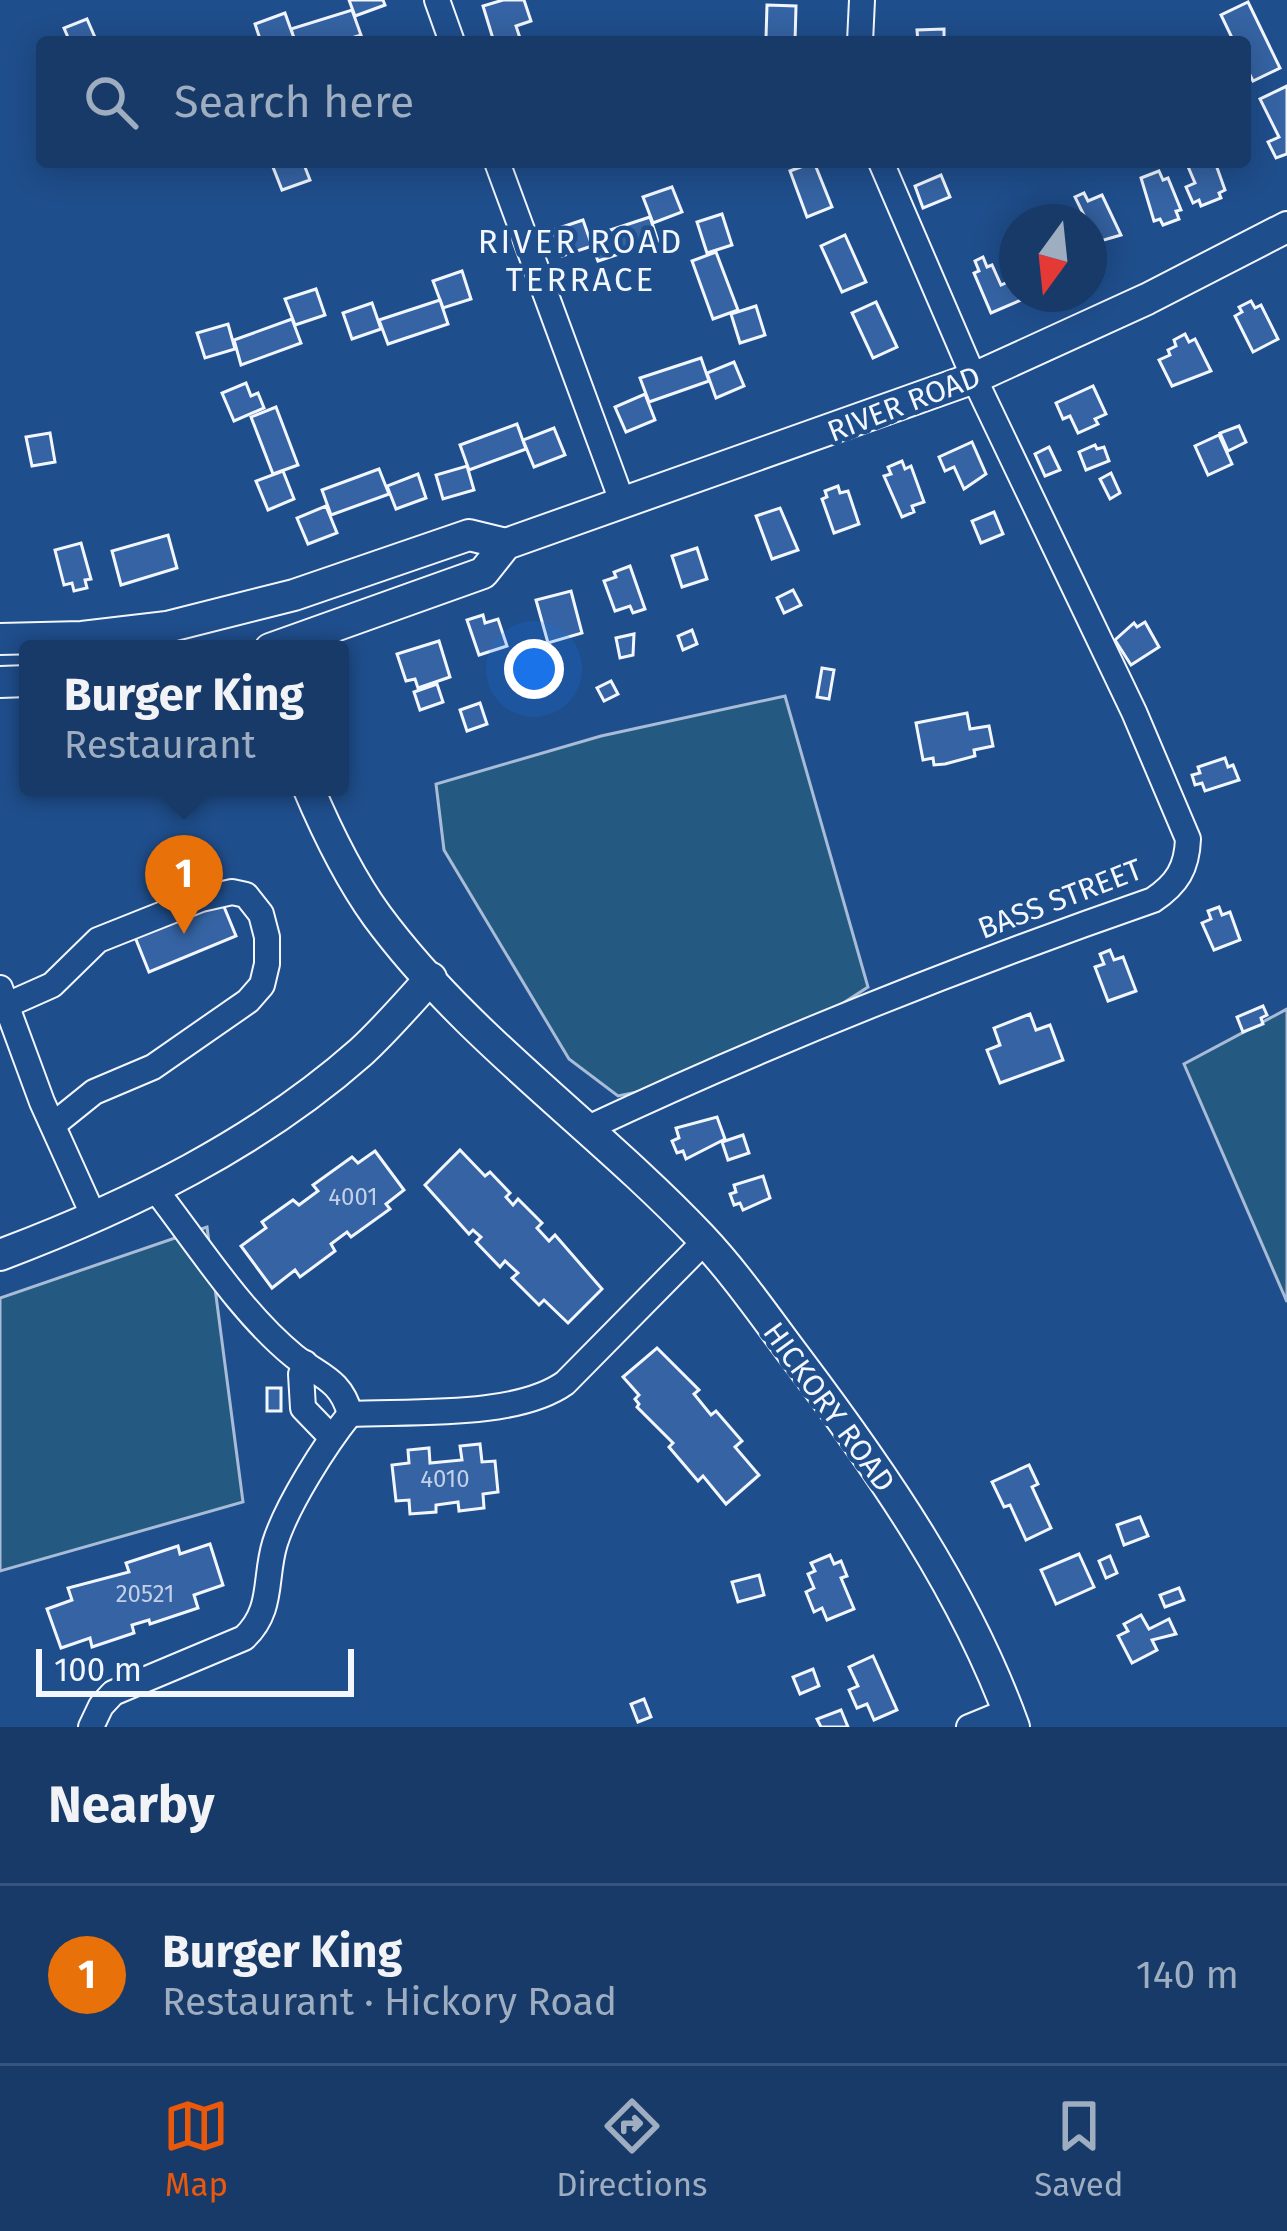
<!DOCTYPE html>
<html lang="en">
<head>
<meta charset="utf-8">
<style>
	body { margin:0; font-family:"Fira Sans",sans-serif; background:#20416f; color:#f1f3f6 }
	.compass { position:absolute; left:999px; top:204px; width:108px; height:108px; border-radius:50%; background:#173a69; box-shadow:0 6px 30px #0003; rotate:195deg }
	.scale { position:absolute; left:36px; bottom:30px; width:318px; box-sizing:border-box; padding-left:12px; border:6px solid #f2f6ff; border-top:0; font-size:33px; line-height:42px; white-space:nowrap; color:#f2f6ff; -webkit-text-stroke:9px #1f4e8c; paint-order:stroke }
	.you { position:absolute; left:534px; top:669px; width:42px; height:42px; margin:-30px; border:9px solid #fff; border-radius:50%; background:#1a73e8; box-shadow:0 0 0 18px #1a73e833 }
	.badge { display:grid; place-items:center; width:78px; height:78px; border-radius:50%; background:#ea580c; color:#fff; font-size:39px; font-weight:700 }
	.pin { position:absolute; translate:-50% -99px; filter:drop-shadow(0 3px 6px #0008) }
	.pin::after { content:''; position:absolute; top:63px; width:42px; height:36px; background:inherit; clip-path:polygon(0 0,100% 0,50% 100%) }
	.popup { position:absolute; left:19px; top:640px; width:330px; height:156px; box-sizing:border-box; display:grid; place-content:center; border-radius:12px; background:#173a69; filter:drop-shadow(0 3px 9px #0005); font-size:39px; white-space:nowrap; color:#9eadc0 }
	.popup b { font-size:45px; color:#f1f3f6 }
	.popup::after { content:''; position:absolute; left:50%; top:100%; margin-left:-24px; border:24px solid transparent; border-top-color:#173a69 }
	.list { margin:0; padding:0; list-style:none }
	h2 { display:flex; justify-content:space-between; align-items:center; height:156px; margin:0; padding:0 48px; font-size:51px }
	h2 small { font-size:39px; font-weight:400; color:#9eadc0 }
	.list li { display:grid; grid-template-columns:78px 1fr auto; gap:36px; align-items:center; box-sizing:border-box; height:180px; padding:0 48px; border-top:3px solid #36547d }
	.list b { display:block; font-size:45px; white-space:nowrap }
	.list p { margin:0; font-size:39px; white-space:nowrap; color:#9eadc0 }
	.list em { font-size:39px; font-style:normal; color:#9eadc0 }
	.icon { flex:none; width:66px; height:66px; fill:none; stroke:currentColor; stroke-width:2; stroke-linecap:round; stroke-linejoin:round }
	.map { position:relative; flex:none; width:1287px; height:1727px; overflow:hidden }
	.search { position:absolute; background:#173a69; box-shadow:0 6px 30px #0003; left:36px; right:36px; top:36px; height:132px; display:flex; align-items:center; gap:30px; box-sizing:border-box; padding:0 42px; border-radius:12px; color:#9eadc0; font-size:45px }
	.sheet { height:336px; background:#173a69 }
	nav { display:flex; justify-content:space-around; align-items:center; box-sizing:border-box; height:168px; border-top:3px solid #36547d; background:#173a69; font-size:33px; color:#9eadc0 }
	nav a { display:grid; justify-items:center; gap:6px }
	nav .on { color:#ea580c }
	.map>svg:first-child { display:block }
	.green { fill:#245a82; stroke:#a8bbd7; stroke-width:3 }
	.building { fill:#3563a3; stroke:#f2f6ff; stroke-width:3 }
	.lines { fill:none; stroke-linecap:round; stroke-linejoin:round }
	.minor-casing { stroke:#f2f6ff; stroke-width:28 }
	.major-casing { stroke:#f2f6ff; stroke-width:34 }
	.minor { stroke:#1f4e8c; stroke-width:24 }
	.major { stroke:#1f4e8c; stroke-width:30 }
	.labels { text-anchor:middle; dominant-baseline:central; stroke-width:9; stroke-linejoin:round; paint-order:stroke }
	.number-label { font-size:24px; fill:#c3d1e8 }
	.street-label { font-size:30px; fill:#f2f6ff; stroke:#1f4e8c }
	.neighbourhood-label { font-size:33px; letter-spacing:3px; fill:#f2f6ff; stroke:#1f4e8c }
</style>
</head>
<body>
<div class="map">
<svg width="1287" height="1727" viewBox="0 0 1287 1727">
	<rect width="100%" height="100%" fill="#1f4e8c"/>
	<g class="green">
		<path d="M785,696L868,987L738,1071L618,1096L569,1059L444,850L436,784L601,736Z"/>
		<path d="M1287,1009V1302L1184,1064Z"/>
		<path d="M207,1227L243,1502L0,1571V1298Z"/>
	</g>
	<g class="building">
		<path d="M349,0H383L385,5L355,16Z"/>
		<path d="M503,0H524L531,21L516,26L520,38L494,42L483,6Z"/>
		<path d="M1248,2L1280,68L1253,81L1245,65V42H1234L1221,15Z"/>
		<path d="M767,5L796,6L795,42H759V38H766Z"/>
		<path d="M352,10L361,35L339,42H295L291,29Z"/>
		<path d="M285,13L295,41L261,42L255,24Z"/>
		<path d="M87,19L97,42H70L64,28Z"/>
		<path d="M944,29V42H918L917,30Z"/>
		<path d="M1287,86V154L1276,158L1268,142L1279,137L1260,99Z"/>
		<path d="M271,162H303L310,180L282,190Z"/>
		<path d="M814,162L832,207L807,217L790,171Z"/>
		<path d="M1186,162H1215L1225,190L1219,193L1221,198L1201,206L1199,200L1193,203L1186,187L1195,183Z"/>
		<path d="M1159,171L1163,180L1168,178L1181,210L1176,211L1179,219L1163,225L1160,219L1154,221L1141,178Z"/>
		<path d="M941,175L950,197L923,208L915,186Z"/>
		<path d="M672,187L682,212L653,223L643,197Z"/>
		<path d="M1084,193L1088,201L1102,195L1121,235L1097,242L1075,197Z"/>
		<path d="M722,214L732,245L707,253L697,222Z"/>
		<path d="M650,217L658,241L598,261L589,237Z"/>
		<path d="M583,220L592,246L562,256L553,230Z"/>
		<path d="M845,235L866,282L842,292L821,246Z"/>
		<path d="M716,252L738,310L713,319L692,261Z"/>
		<path d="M983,257L987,267L992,265L1001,285L1017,278V294L1028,297L991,313L974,273L979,271L975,261Z"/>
		<path d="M462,271L471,299L443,308L433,281Z"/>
		<path d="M316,289L325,315L295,325L285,299Z"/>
		<path d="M440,300L448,324L388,344L379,320Z"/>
		<path d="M1251,301L1255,308L1261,305L1278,339L1253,352L1235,316L1242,312L1239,307Z"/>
		<path d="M876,302L897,347L873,358L852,313Z"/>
		<path d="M372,303L381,329L352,339L343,313Z"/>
		<path d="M756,306L765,335L740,343L731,314Z"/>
		<path d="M292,319L301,343L241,365L234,340Z"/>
		<path d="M228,324L235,349L205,358L197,333Z"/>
		<path d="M1185,334L1189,342L1195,339L1211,371L1172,386L1159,360L1170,355L1168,350L1176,346L1174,340Z"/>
		<path d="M701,358L709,381L649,402L640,378Z"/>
		<path d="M734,362L744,386L716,398L707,373Z"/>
		<path d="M246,383L251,396L258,393L264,408L234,421L222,393Z"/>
		<path d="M1093,386L1106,414L1095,419L1098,424L1078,433L1070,416L1063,419L1056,403Z"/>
		<path d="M645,394L655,420L626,432L615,407Z"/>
		<path d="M276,407L298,465L273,474L251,417Z"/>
		<path d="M517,424L526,449L469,470L460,445Z"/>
		<path d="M1239,426L1246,442L1228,451L1220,433Z"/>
		<path d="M554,428L565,455L534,467L523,440Z"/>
		<path d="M50,433L55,462L32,466L26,437Z"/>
		<path d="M1219,435L1232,464L1208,475L1195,446Z"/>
		<path d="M972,442L986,474L964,489L954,467L945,471L939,457Z"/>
		<path d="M1095,445L1097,449L1104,447L1109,461L1086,470L1079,452Z"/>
		<path d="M1049,447L1060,470L1045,476L1035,454Z"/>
		<path d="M902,461L905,469L911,466L924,502L912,506L914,512L902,517L884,476L891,474L888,467Z"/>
		<path d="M467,466L474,490L443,499L436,475Z"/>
		<path d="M379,469L389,494L331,515L322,490Z"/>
		<path d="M283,471L294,499L268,510L256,481Z"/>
		<path d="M1111,473L1120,493L1110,499L1100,479Z"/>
		<path d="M418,474L426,498L396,509L387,486Z"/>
		<path d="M838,486L840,493L848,491L859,524L834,533L822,499L827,497L825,491Z"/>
		<path d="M326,506L337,533L308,544L297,518Z"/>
		<path d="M780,508L798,550L772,559L756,516Z"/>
		<path d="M994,512L1003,534L981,543L972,521Z"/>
		<path d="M168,535L177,568L121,585L112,551Z"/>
		<path d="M81,543L91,579L85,580L87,588L74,591L72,583L64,585L55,550Z"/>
		<path d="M697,548L707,579L682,587L672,556Z"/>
		<path d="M630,566L645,609L633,613L630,606L615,611L604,581L616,577L614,572Z"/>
		<path d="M793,590L801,605L784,613L777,598Z"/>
		<path d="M571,591L582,633L548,643L536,600Z"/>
		<path d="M483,615L485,623L498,619L507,646L479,655L467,620Z"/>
		<path d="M1145,622L1159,647L1131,665L1115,640L1134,623L1137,627Z"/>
		<path d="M692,630L697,644L683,650L678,636Z"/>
		<path d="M634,634L633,655L620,658L616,638Z"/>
		<path d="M439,641L450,677L418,688L415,679L406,681L397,654Z"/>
		<path d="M542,667L548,686L527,693L521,675Z"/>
		<path d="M822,668L834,670L829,699L817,697Z"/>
		<path d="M611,681L618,694L604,701L597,688Z"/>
		<path d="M437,684L443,702L420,710L414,692Z"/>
		<path d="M480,703L487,724L467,731L460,710Z"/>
		<path d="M967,713L970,729L989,726L993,746L974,750L975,756L945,764L934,765L933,758L923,760L916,723Z"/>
		<path d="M1225,758L1228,767L1233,765L1239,780L1205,791L1202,783L1195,785L1192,775L1200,773L1198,767Z"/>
		<path d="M220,897L236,936L149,972L133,932Z"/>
		<path d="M1219,907L1222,915L1230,912L1240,940L1214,950L1202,923L1211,919L1208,911Z"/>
		<path d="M1110,950L1114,960L1123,957L1136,991L1108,1001L1095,967L1104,964L1100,954Z"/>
		<path d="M1263,1006L1267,1015L1261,1018L1263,1024L1243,1032L1237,1017Z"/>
		<path d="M1030,1014L1036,1030L1050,1025L1063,1060L1000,1083L987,1050L1000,1045L994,1028Z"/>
		<path d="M717,1117L725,1139L686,1159L683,1151L677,1153L672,1141L679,1138L676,1128Z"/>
		<path d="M743,1135L749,1153L728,1160L722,1142Z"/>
		<path d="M460,1150L485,1176L490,1172L510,1193L506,1197L513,1205L518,1199L542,1223L537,1228L549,1241L555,1235L602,1289L568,1323L544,1300L539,1305L512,1278L518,1273L505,1261L500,1267L476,1242L481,1237L473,1230L469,1234L425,1185Z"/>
		<path d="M375,1151L404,1190L386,1204L390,1209L351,1237L347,1232L331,1244L335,1251L300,1277L295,1270L272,1288L241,1246L266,1228L262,1222L293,1200L299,1205L318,1191L313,1185L352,1157L358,1163Z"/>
		<path d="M763,1176L770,1198L743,1210L740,1203L734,1205L730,1194L736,1192L734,1185Z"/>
		<path d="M657,1348L699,1390L694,1394L711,1415L716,1411L742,1441L735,1447L759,1475L726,1504L703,1476L698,1481L669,1447L673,1443L637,1407L639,1404L635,1399L639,1395L623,1377Z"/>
		<rect x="267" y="1388" width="14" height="23"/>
		<path d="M480,1444L482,1462L495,1461L498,1492L483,1494L484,1508L459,1511L458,1502L436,1505V1512L410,1514L409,1500L396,1501L392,1465L409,1463L408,1450L429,1448L430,1463L462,1460L460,1446Z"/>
		<path d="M1029,1465L1038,1484L1032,1487L1051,1528L1026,1540L1010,1505L1004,1507L992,1482Z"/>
		<path d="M1140,1517L1148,1536L1124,1545L1117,1525Z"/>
		<path d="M210,1544L223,1585L194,1595L198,1608L150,1624L149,1620L132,1625L134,1633L92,1647L90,1638L61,1648L47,1609L72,1600L68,1588L129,1572L126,1563L178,1546L180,1554Z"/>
		<path d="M1079,1554L1094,1587L1056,1604L1041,1570Z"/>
		<path d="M830,1555L834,1564L841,1561L847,1576L841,1578L854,1609L827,1620L822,1608L814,1612L806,1592L814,1588L808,1574L815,1571L811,1563Z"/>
		<path d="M1110,1556L1117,1573L1106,1578L1099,1561Z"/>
		<path d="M759,1575L764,1595L738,1602L732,1582Z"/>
		<path d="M1179,1588L1184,1600L1165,1607L1160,1595Z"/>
		<path d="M1141,1615L1149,1629L1169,1619L1176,1634L1152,1640L1157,1650L1132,1663L1118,1636L1128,1631L1124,1624Z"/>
		<path d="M873,1656L897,1710L874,1720L867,1704L857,1708L849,1690L858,1686L849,1667Z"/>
		<path d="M813,1669L819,1686L800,1694L793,1677Z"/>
		<path d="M644,1699L651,1717L638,1722L631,1704Z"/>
		<path d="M841,1710L848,1727H821L817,1719Z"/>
	</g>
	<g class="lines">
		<defs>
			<g id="minor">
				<path d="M437,0L452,42"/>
				<path d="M860,42L862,0"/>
				<path d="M497,162L623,504"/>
				<path d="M0,988L42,1102L94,1217"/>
				<path d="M7,1005L52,985L98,940L201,899L232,892L246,895L261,914L267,937V964L262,985L248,1001L153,1067L94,1092L53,1125"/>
				<path d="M586,1129C771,1042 960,967 1153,900C1177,884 1187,868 1188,839L1134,712L974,378L881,162"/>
				<path d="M155,1189C197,1243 241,1313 294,1356C319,1376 341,1379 350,1414C411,1411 516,1418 565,1383L705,1241"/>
				<path d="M305,1363L301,1374L303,1408L331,1437"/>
				<path d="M91,1727L101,1706L113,1693L244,1638C274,1610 264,1578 275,1543C287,1505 325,1445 350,1414"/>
				<path d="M969,1727L1008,1711"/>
			</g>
			<g id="major">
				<path d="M0,639L82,637L167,627L294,595L469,535L506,544"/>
				<path d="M270,649L483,573L506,544L974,378L1147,299L1287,227"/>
				<path d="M0,682L28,681"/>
				<path d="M308,787C327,832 348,876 377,916C467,1038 597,1127 701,1237C736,1274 766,1318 797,1359C882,1472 966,1593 1014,1727"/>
				<path d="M0,1255C130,1206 257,1144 361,1052C386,1029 408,1003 431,978"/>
			</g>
		</defs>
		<use href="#minor" class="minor-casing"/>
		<use href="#major" class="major-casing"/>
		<use href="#minor" class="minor"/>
		<use href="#major" class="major"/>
	</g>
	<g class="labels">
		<g class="number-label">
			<text x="353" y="1197">4001</text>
			<text x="445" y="1479">4010</text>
			<text x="145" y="1594">20521</text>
		</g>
		<g class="street-label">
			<text transform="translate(904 404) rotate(-21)">RIVER ROAD</text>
			<text transform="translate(1060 899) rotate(-21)">BASS STREET</text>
			<text transform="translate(829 1407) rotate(54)">HICKORY ROAD</text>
		</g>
		<g class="neighbourhood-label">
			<text x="581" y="242">RIVER ROAD<tspan x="581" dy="38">TERRACE</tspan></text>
		</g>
	</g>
</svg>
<svg class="compass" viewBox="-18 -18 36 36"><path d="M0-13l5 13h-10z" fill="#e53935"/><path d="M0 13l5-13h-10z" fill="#9eadc0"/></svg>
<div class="scale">100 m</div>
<div class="you"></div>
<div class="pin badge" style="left:184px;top:934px;background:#e8710a">1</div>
<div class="popup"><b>Burger King</b>Restaurant</div>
<div class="search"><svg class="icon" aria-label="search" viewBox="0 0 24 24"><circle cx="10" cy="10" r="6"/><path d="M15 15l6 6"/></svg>Search here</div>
</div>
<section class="sheet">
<h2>Nearby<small></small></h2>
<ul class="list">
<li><span class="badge" style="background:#e8710a">1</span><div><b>Burger King</b><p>Restaurant · Hickory Road</p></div><em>140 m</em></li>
</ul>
</section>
<nav>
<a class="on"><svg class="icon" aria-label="map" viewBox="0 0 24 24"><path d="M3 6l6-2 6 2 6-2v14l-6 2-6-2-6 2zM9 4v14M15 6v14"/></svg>Map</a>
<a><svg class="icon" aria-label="directions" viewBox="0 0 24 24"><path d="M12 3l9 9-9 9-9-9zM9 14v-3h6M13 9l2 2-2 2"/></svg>Directions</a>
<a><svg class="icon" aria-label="saved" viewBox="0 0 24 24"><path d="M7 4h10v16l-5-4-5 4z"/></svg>Saved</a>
</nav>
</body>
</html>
